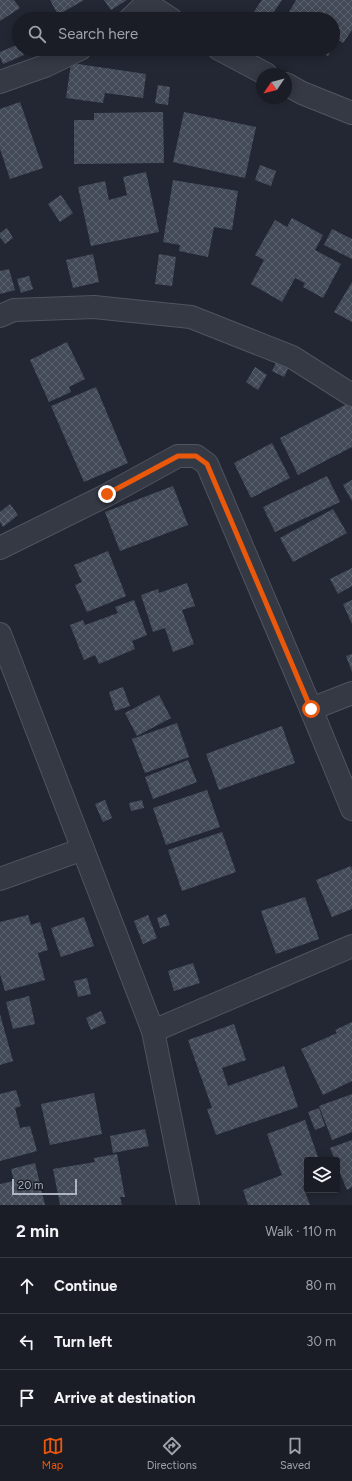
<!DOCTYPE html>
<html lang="en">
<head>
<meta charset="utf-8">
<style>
	body { margin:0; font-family:Figtree,sans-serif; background:#272a32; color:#f1f3f6 }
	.controls { position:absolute; right:12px; bottom:12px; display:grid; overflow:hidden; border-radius:4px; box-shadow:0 2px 10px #0003 }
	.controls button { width:36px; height:36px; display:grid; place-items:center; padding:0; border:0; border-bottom:1px solid #383b43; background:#1a1d26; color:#f1f3f6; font:20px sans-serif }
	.compass { position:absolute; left:256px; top:68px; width:36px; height:36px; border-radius:50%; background:#1a1d26; box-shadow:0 2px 10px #0003; rotate:235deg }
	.scale { position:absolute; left:12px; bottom:10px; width:65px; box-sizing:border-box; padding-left:4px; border:2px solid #afb4c1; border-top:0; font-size:11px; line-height:14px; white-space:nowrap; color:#afb4c1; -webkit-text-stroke:3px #1a1e28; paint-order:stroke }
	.stop { position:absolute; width:12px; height:12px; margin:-9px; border:3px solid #ea580c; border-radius:50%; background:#fff }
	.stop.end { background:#ea580c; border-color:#fff; box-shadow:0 1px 4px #0008 }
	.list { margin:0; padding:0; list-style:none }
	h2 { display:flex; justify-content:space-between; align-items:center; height:52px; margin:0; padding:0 16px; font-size:17px }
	h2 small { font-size:13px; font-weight:400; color:#9fa2a7 }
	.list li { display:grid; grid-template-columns:26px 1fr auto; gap:12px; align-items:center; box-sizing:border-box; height:56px; padding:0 16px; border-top:1px solid #383b43 }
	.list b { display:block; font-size:15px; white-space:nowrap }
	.list em { font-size:13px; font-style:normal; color:#9fa2a7 }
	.icon { flex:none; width:22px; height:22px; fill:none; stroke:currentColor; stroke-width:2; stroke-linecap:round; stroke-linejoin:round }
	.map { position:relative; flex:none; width:352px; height:1205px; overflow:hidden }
	.search { position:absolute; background:#1a1d26; box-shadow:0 2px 10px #0003; left:12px; right:12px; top:12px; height:44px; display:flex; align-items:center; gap:10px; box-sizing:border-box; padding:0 14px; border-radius:22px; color:#9fa2a7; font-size:15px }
	.sheet { height:220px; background:#1a1d26 }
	nav { display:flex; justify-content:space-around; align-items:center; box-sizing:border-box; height:56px; border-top:1px solid #383b43; background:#1a1d26; font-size:11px; color:#9fa2a7 }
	nav a { display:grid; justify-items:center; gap:2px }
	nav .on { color:#ea580c }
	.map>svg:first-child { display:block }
	.building { fill:url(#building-cross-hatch) }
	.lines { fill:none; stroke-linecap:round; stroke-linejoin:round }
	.street-casing { stroke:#4f545f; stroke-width:24 }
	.street { stroke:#353944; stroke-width:22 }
	.route { stroke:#ea580c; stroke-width:5 }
</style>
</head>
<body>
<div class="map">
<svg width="352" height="1205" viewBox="0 0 352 1205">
	<defs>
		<pattern id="building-cross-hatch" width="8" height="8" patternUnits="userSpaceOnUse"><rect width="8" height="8" fill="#434a57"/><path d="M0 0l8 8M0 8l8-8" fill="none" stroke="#5c626d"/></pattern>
	</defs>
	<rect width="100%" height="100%" fill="#222733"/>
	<g class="building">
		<path d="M0,0H14L20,8L0,21Z"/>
		<path d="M50,0H84L58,15Z"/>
		<path d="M104,0H127L111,10Z"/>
		<path d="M262,0H282L269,19H249Z"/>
		<path d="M296,0H352V30L343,43L338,40L333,48V19H300L289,12Z"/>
		<path d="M19,44V49H21L24,55L3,64L0,57V52Z"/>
		<path d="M318,49H332L328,56Z"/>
		<path d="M71,63L146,74L143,98L105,93L103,103L66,98Z"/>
		<path d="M158,85L170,87L168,105L155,103Z"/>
		<path d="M20,102L43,168L10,179L0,149V109Z"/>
		<path d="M163,112L164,163L74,164V120H94V113Z"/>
		<path d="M184,112L256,127L245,178L173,162Z"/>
		<path d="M260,165L276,171L271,186L255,180Z"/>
		<path d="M146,172L159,232L91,246L78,187L105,181L109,200L127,195L123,177Z"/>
		<path d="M173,180L238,191L232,230L214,227L208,257L179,251L180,245L163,242Z"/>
		<path d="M61,195L73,213L60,222L48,204Z"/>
		<path d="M292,218L323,235L315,250L341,264L323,298L303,287L305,283L295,278L282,302L251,284L264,260L255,255L275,220L287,227Z"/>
		<path d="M7,228L13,238L5,244L0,237V233Z"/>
		<path d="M332,229L352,239V259L324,245Z"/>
		<path d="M93,254L99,282L73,288L66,260Z"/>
		<path d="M159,254L176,257L172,286L155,284Z"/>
		<path d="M9,269L15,290L0,294V271Z"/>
		<path d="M29,276L33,289L21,293L17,279Z"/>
		<path d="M352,282V322L334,312Z"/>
		<path d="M67,342L85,379L69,387L71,392L49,402L30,360Z"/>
		<path d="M277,361L289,367L284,377L272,371Z"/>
		<path d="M255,367L267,375L258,390L246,382Z"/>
		<path d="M96,387L128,463L84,482L51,406Z"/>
		<path d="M351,402L352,405V447L298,475L280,438Z"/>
		<path d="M272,443L290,478L251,498L234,463Z"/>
		<path d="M327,476L340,502L275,532L263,507Z"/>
		<path d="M352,480V501L343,485Z"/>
		<path d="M173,486L188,525L120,551L105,512Z"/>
		<path d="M10,504L18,515L3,527L0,522V512Z"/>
		<path d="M333,509L347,533L293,562L280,538Z"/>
		<path d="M108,551L126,596L87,612L75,585L82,582L74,565Z"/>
		<path d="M352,568V586L338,594L330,579Z"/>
		<path d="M187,583L195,606L182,610L194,644L173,652L165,628L153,632L141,595L158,589L159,593Z"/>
		<path d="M134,600L147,635L132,641L135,649L99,664L95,655L84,660L70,625L83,620L85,625L118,613L115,607Z"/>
		<path d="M352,600V624L343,604Z"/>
		<path d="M352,654V672L346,656Z"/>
		<path d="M123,687L130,706L115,711L109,692Z"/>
		<path d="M159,695L171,718L137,736L125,713Z"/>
		<path d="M177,723L189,757L145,773L132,739Z"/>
		<path d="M282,726L295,763L219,790L206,754Z"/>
		<path d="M188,760L197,782L153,799L145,777Z"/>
		<path d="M207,790L220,827L166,845L153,808Z"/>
		<path d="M105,800L112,818L103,822L95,804Z"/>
		<path d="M142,800L144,808L131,811L129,803Z"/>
		<path d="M222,832L236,872L182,891L168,850Z"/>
		<path d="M351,866L352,870V909L332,917L316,880Z"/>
		<path d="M305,897L319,939L276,954L261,911Z"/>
		<path d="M166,914L170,925L160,928L157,918Z"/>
		<path d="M28,915L31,925L40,922L48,950L38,953L45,980L5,991L0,974V922Z"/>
		<path d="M148,915L157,938L143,944L134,921Z"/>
		<path d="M84,917L94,946L61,957L51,928Z"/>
		<path d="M193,963L200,983L174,991L168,971Z"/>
		<path d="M87,978L91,994L78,997L74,981Z"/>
		<path d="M29,996L35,1024L13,1029L6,1002Z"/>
		<path d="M101,1011L106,1023L91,1030L86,1018Z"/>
		<path d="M0,1014L13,1061L0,1065Z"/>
		<path d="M352,1022V1081L323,1095L301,1049L337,1033L335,1030Z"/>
		<path d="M234,1024L246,1060L222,1068L228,1086L284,1066L298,1107L216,1135L207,1109L212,1108L188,1040Z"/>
		<path d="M16,1090L21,1106L15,1108L20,1128L30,1126L37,1151L0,1161V1094Z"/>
		<path d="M94,1093L102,1134L50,1145L41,1104Z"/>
		<path d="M352,1094V1132L332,1140L319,1106Z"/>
		<path d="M319,1108L325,1126L315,1130L308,1112Z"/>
		<path d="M305,1120L319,1160H307V1185L303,1186L310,1205H248L243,1190L282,1175L267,1134Z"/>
		<path d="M145,1129L149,1146L113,1153L110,1136Z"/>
		<path d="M352,1140V1187L347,1190L337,1166V1160H335L330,1148Z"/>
		<path d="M117,1154L125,1197H120L122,1205H60L53,1169L95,1162L94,1158Z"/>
		<path d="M35,1163L45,1205H0V1184L14,1181L11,1169Z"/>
	</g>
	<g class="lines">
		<defs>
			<g id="street">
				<path d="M146,0L148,4L171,19"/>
				<path d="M130,19L150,0"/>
				<path d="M219,49L266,74"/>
				<path d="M0,82L45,66L80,49"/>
				<path d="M286,84L302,93L352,113"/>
				<path d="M0,316L14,310L94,307L191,317L292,357L352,395"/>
				<path d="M0,548L107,495L178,456H196L207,464L311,709L352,809"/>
				<path d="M0,634L153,1031L188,1205"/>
				<path d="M311,709L352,693"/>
				<path d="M0,879L83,849"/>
				<path d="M153,1031L352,946"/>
			</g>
		</defs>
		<use href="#street" class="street-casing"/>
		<use href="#street" class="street"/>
	</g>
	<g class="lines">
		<path class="route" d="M107,494L178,456H196L207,464L311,709"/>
	</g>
</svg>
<div class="controls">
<button><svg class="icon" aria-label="layers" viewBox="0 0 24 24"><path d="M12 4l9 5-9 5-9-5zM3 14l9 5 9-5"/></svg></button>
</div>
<svg class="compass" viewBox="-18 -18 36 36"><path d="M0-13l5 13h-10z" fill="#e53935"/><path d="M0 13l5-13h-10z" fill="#9fa2a7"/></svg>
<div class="scale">20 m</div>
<div class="stop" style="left:311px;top:709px"></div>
<div class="stop end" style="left:107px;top:494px"></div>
<div class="search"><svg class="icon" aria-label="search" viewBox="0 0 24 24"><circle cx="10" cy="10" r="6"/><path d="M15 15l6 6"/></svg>Search here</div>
</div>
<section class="sheet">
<h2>2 min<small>Walk · 110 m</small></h2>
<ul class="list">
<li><svg class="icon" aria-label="ahead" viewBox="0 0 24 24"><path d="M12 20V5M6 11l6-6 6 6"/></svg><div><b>Continue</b></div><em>80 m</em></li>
<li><svg class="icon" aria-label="left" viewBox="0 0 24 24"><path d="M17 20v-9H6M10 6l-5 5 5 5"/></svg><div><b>Turn left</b></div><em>30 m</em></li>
<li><svg class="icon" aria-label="arrive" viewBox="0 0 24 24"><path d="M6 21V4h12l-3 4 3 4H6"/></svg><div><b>Arrive at destination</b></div></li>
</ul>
</section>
<nav>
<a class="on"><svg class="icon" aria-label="map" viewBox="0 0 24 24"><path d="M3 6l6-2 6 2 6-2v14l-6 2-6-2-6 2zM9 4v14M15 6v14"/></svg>Map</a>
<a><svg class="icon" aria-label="directions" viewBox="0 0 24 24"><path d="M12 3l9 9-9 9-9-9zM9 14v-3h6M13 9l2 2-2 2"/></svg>Directions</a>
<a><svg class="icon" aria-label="saved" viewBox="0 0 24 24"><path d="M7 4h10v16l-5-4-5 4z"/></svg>Saved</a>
</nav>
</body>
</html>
